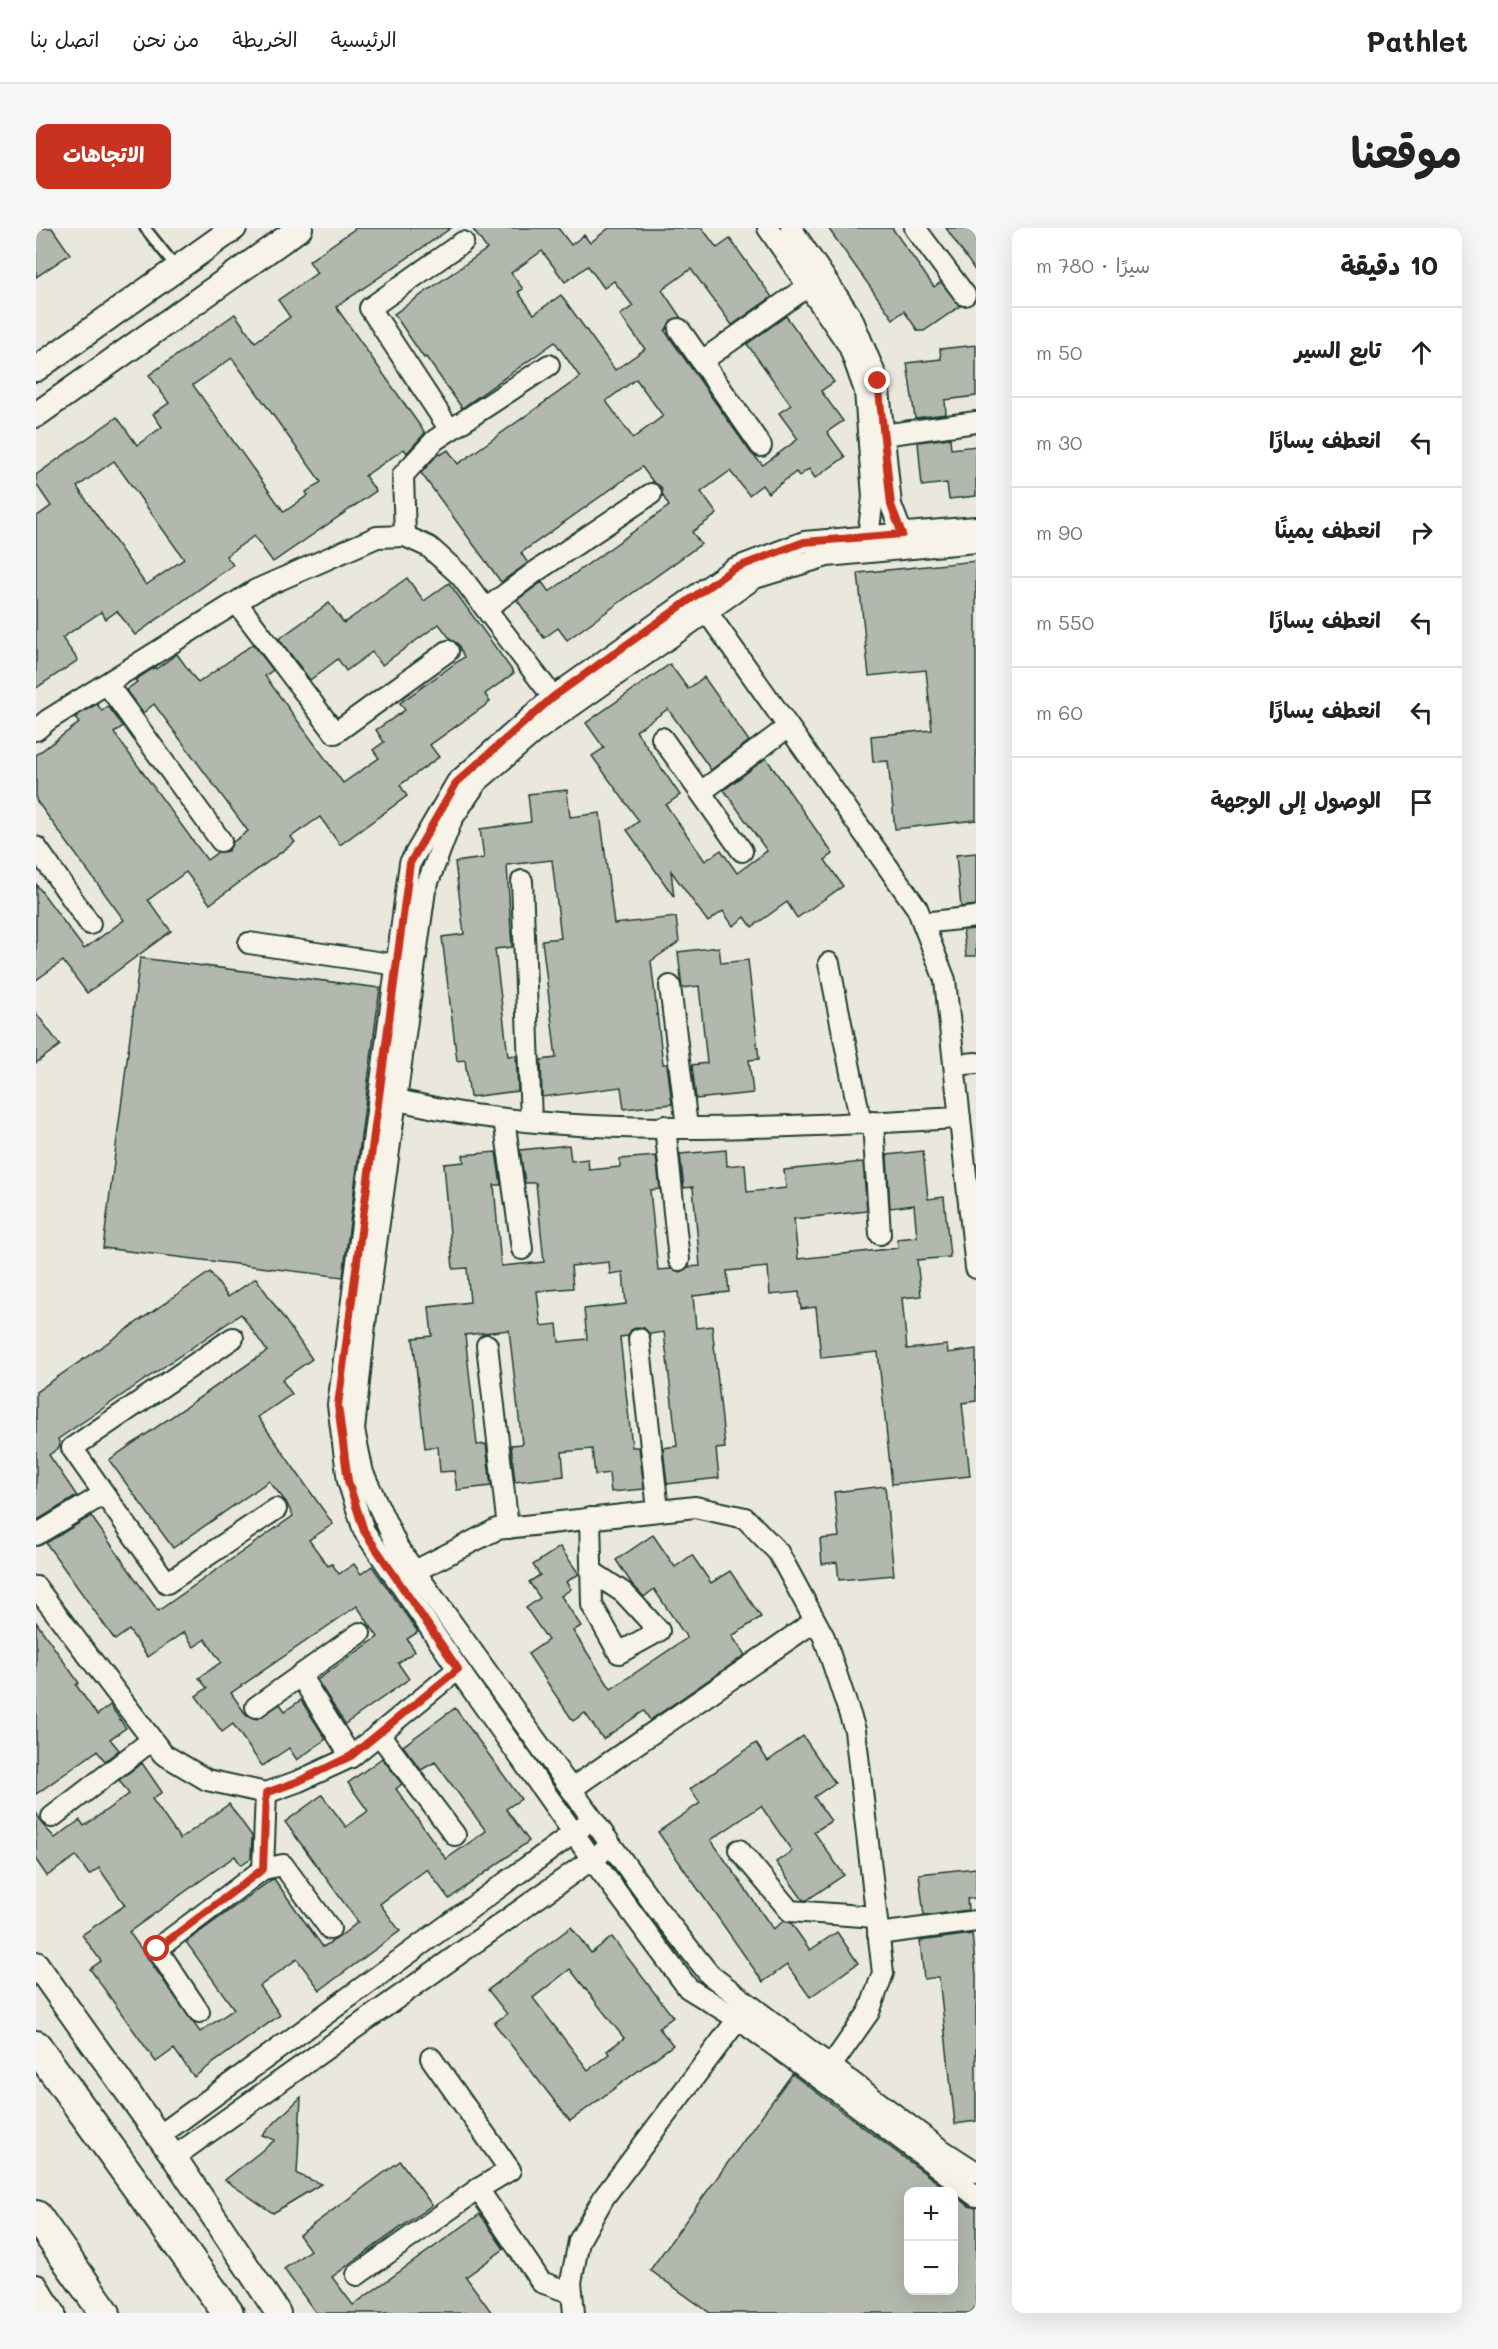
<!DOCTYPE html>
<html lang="ar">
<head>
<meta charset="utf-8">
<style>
	body { margin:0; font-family:Mali,"Playpen Sans Arabic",sans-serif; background:#f6f6f6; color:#222; direction:rtl }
	.controls { position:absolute; right:18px; bottom:18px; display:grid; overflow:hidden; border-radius:12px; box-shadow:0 6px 24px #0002 }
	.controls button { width:54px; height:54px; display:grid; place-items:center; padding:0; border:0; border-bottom:2px solid #e0e0e0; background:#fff; color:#222; font:30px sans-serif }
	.stop { position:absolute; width:18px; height:18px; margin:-14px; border:4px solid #c8321e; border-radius:50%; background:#fff }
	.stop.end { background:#c8321e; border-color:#fff; box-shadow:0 2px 6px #0008 }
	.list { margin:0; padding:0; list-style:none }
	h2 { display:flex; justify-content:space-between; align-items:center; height:78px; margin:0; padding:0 24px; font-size:26px }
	h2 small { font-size:20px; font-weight:400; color:#767676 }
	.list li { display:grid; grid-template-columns:39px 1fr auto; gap:18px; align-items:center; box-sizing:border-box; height:90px; padding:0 24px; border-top:2px solid #e0e0e0 }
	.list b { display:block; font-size:22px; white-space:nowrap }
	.list em { font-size:20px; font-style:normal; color:#767676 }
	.icon { flex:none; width:33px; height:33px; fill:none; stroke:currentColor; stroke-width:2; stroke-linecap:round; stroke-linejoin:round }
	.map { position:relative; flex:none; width:940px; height:2085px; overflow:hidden; direction:ltr; border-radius:12px }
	header { display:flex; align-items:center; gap:36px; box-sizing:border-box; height:84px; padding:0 30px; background:#fff; border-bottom:2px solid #e0e0e0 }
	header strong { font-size:28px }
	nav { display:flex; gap:33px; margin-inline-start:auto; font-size:21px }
	.intro { display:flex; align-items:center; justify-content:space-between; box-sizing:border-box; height:144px; padding:0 36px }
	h1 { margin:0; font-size:42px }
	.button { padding:15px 27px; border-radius:12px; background:#c8321e; color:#fff; font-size:21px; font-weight:700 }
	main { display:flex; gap:36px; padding:0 36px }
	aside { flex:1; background:#fff; border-radius:12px; box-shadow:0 6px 24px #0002 }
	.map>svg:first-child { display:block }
	.building { fill:#b2b8ae; stroke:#1f3d34; stroke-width:1.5; fill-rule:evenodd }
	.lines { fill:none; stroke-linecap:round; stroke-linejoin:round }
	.service-casing { stroke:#1f3d34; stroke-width:14 }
	.minor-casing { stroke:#1f3d34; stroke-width:24 }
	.tertiary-casing { stroke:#1f3d34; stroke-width:28 }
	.primary-casing { stroke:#1f3d34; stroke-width:34 }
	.service { stroke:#f7f3e8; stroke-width:9 }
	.minor { stroke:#f7f3e8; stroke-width:20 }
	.tertiary { stroke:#f7f3e8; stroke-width:24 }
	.primary { stroke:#f7f3e8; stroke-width:30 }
	.route { stroke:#c8321e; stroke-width:8 }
</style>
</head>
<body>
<header>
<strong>Pathlet</strong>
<nav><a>الرئيسية</a><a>الخريطة</a><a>من نحن</a><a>اتصل بنا</a></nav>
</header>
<div class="intro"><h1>موقعنا</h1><a class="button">الاتجاهات</a></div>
<main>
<aside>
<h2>10 دقيقة<small>سيرًا · 780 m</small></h2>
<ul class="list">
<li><svg class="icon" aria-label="ahead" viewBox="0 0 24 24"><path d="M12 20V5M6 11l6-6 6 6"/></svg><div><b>تابع السير</b></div><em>50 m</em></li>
<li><svg class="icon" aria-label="left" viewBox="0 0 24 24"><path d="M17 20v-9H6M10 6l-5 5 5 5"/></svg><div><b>انعطف يسارًا</b></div><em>30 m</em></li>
<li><svg class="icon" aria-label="right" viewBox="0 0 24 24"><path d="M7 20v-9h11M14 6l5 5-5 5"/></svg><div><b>انعطف يمينًا</b></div><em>90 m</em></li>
<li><svg class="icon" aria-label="left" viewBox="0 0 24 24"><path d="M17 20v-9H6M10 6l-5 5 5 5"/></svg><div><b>انعطف يسارًا</b></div><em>550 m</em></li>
<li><svg class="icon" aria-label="left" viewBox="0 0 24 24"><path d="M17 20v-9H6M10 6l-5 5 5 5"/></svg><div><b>انعطف يسارًا</b></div><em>60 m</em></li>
<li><svg class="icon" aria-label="arrive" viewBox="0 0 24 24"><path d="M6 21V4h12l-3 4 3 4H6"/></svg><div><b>الوصول إلى الوجهة</b></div></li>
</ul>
</aside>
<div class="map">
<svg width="940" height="2085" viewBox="0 0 940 2085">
	<rect width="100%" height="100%" fill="#eae8dd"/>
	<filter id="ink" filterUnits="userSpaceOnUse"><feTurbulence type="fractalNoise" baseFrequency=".0167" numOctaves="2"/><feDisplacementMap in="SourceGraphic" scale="12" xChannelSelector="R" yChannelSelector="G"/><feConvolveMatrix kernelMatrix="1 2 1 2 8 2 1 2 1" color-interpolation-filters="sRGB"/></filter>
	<g filter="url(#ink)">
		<g class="building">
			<path d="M0,0H16L34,26L0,49Z"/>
			<path d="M320,0H415L300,79L389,205L371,225L368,221L329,248L340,263L237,334L218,308L190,328L197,337L99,407L81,383L70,391L65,384L26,410L42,432L0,460V289L15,278L0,256V247L81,189L101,217L126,199L117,186L133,175L113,147L199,86L219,114L254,89L242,72L281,45L273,33ZM196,130L285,254L270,264L272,267L248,284L157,157ZM78,233L148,331L110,357L41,259Z"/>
			<path d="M436,0H522L535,17L548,7L554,15L573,0H666L681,20L694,11L736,69L696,97L655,41L626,62L645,90L636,92L629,103L715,225L727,237L762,211L743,185L755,177L711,116L750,88L798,154L785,163L807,193L791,204L809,229L779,250L773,241L763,248L760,244L732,265L726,257L713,267L694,243L665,264L681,286L656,304L665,316L531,412L522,400L508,410L481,372L506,354L513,364L633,278L627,268L625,259L617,254L606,239L485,325L492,335L465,354L385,245L403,225L404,227L412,222L422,236L544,149L519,114L426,180L390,129L388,130L358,86L451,21ZM506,23L529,54L552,38L568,60L578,53L597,78L584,87L609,121L579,142L525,67L498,86L482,64L487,61L475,45ZM600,151L627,188L597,210L570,173Z"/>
			<path d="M792,0H856L898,59L905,54L924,78L888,103H882L868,83L857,91Z"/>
			<path d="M910,0H940V44Z"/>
			<path d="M940,117V168L909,172L910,186L879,190L871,135L905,131L904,121Z"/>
			<path d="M914,210L915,221L940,218V268L913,271L911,255L886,258L882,214Z"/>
			<path d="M940,333V592L859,601L852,533L837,534L835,508L896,502L890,442L833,448L822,345Z"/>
			<path d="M371,350L388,373L413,355L478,445L449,466L454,474L394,517L403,529L364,557L371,568L304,617L284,589L255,609L259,614L174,676L150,644L112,672L135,703L51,765L27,733L0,752V656L48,721L88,692L0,572V527L43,495L39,490L45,485L61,476L66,483L72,478L87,498L78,505L171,632L182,624L192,623L197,614L212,603L118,476L107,485L90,462L101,454L99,452L119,439L120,441L141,426L162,455L217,416L237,442L229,448L307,555L343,530L337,522L348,514L340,502L369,482L364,475L428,429L422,416L415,412L403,396L346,437L336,424L310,443L302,431L274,452L243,411L293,375L308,395Z"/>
			<path d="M634,436L652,461L668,449L713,513L675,542L632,481L600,503L644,567L630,577L669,633L685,622L701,645L731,623L688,562L730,530L797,626L789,632L807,658L761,690L751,674L716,699L709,689L697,698L687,683L672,694L635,643L638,669L591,602L603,593L556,528L568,520L550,495Z"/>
			<path d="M531,562L534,589L564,585L578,696L640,689L643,714L615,733L627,836H631L636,876L588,881L585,859L506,869L505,832L520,830L506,712L525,710L516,632L471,637L476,719L459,721L472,828L480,827L482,863L434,869L429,832L421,833L406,709L428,706L419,634L448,630L444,601L495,594L492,566Z"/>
			<path d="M940,625V677L925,679L920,627Z"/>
			<path d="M940,701V728H930L927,702Z"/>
			<path d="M683,719L685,735L712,732L723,831L713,832L717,865L660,871L656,837L671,835L663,758L646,760L642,724Z"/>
			<path d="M104,730L344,760L307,1049L67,1020Z"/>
			<path d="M0,785L24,817L0,835Z"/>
			<path d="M533,917L535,933L552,931L553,942L584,939V931L620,928L624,961L614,962L622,1042L636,1041L644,1044L652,1039L664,1038L657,959L648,960L644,926L690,922L691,938L709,936L711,964L750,960L748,942L827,934L831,983L758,991L762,1031L862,1020L861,1011L881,1009L878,977L854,980L851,927L887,923L892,971L908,969L914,1029L881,1032L885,1068L866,1070L871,1121L911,1117L912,1125L940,1121V1173L926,1175L934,1248L856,1256L842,1124L785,1130L780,1079L765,1081L763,1064L734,1067L732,1039L691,1043L693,1064L657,1068L660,1100L676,1098L689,1220L680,1221L683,1250L631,1256L627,1220L641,1218L628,1104L614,1106L608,1100L602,1099L595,1102L592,1108L584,1109L596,1219H603L608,1261L575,1264L573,1245L559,1247L556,1221L526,1224L528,1248L479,1254L475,1217L486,1216L473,1102L429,1107L441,1217L450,1216L455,1258L421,1262L418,1243L404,1244L402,1218L389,1220L377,1110L396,1108L393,1079L434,1074L431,1040L417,1041L408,936L428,934L427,927L460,924L465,957H458L465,1038L508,1034L500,955H489L484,922ZM573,1034L574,1046L587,1044L590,1076L548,1081L551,1111L523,1114L521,1096L505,1098L501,1063L537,1060L535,1038Z"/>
			<path d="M174,1044L192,1069L220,1050L276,1131L246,1152L256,1166L222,1189L297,1296L273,1312L292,1338L296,1336L303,1346L318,1336L325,1346L336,1338L382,1404L371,1411L379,1423L362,1435L373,1451L309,1496L281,1452L342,1409L321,1378L195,1465L211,1488L221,1491L244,1476L249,1483L265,1472L290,1511L261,1532L253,1520L226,1538L197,1496L186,1504L160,1468L171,1460L163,1450L185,1434L169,1411L158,1419L148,1404L112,1429L93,1402L79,1412L10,1315L55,1288L122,1383L257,1288L250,1274L233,1253L137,1320L73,1232L231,1123L205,1086L22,1211L24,1219L13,1227L41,1268L0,1293V1164Z"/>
			<path d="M849,1258L858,1347L803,1352L801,1334L786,1336L784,1311L803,1309L798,1264Z"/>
			<path d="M617,1307L639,1339L656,1327L675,1355L694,1343L725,1389L696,1408L709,1427L614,1492L608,1483L567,1511L549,1485L537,1493L492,1426L512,1412L490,1380L504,1370L493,1354L504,1347L497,1337L524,1319L543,1346L530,1354L535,1361L525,1368L545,1398L537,1403L575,1461L651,1410L618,1361L608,1369L596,1356L580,1332Z"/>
			<path d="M0,1394L43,1455L40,1457L61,1487L74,1477L90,1500L74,1511L83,1522L69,1533L61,1523L0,1566Z"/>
			<path d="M419,1480L485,1571L470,1581L493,1613L413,1671L391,1641L344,1676L364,1703L284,1762L261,1731L224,1758L244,1787L158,1849L138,1821L120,1834L54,1741L65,1733L46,1707L89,1677L63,1640L53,1647L40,1628L11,1648L0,1632V1584L6,1596L19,1610L44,1592L48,1598L93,1566L83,1552L106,1535L126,1564L116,1571L144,1611L193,1576L216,1608L215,1630L205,1637L199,1628L93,1704L164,1804L198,1781L150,1714L235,1652L238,1651L287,1719L302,1710L322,1694L249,1594L286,1567L310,1599L332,1583L312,1555L346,1530L366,1556L360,1561L410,1631L450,1603L399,1534L385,1542L367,1518Z"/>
			<path d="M767,1508L799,1555L778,1569L795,1593L778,1604L808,1647L771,1672H767L740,1634L756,1623L725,1578L675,1612L737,1701L748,1693L755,1695L774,1722L801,1704L822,1735L774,1769L751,1737L727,1754L622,1604L664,1575L654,1561L720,1515L732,1533Z"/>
			<path d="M940,1640V1670L931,1671L932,1682L888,1688L883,1646Z"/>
			<path d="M535,1699L555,1725L576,1709L637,1789L623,1800L637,1817L534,1893L458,1795L471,1786L452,1762ZM534,1741L588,1810L571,1823L573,1826L552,1842L497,1770Z"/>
			<path d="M936,1706L940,1747V1893L919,1896L903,1749L888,1751L884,1713Z"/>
			<path d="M756,1846L914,1964H873V2062H918V1966L933,1978L940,1980V2078L935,2085H674L614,2042Z"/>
			<path d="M265,1869L261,1946L285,1956L237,1985L189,1952L239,1912L226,1907Z"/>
			<path d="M364,1933L396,1977L296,2049L317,2077L444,1986L468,2021L430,2049L456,2085H280L248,2041L274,2022L263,2007Z"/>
		</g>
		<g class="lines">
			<defs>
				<path id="service" d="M109,0L140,39"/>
				<g id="minor">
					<path d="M732,0L813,118L829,163L837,269L832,309"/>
					<path d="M755,0L816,90L842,153L855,277L866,306"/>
					<path d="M879,0L929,67"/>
					<path d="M643,101L725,218"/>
					<path d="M666,133L772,58"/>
					<path d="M414,202L334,80L427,14"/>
					<path d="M847,207L940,194"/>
					<path d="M940,299L768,314L697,341L517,469L421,554L374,635L302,1177L312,1253L328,1303L431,1454L556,1631L652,1760L702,1791L809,1869L940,1968"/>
					<path d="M369,308L367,247L399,212L513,137"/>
					<path d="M940,314L791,328L719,350L499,504L441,554L416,591L389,662L329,1096L318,1202L327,1245L362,1320L619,1678L674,1747L903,1920L940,1944"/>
					<path d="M201,375L299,505L412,423"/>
					<path d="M451,380L499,344L615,266"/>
					<path d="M671,384L881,680L909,752L940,1040"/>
					<path d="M71,456L185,613"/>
					<path d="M0,502L12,492L220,362L341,309L369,308L393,319L424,347L517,469"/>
					<path d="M626,510L706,623"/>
					<path d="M665,564L752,499"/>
					<path d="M0,619L54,696"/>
					<path d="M486,653L495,893"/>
					<path d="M887,695L940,689"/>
					<path d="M213,715L361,737"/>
					<path d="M793,735L825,895"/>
					<path d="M634,758L651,899"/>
					<path d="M919,837L940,835"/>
					<path d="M360,872C388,877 417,885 445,888C603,909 766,898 924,890"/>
					<path d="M468,891L486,1021"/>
					<path d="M837,894L844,1006"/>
					<path d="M629,898L643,1032"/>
					<path d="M197,1110L36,1220L131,1355L240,1281"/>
					<path d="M603,1111L622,1282"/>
					<path d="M451,1117L472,1300"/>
					<path d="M554,1290L556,1377L583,1425L623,1403L588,1365L555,1343"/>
					<path d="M0,1307L68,1266"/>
					<path d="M379,1343L461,1301L659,1279L709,1290L742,1324L788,1409L819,1502L847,1745L833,1784L795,1838"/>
					<path d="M0,1359L127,1526L171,1552L230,1565L263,1553L315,1529L422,1441"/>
					<path d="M264,1447L315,1529"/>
					<path d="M220,1479L324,1405"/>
					<path d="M343,1506L419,1607"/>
					<path d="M535,1561L779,1393"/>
					<path d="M16,1589L116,1512"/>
					<path d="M703,1622L754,1683L840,1689"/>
					<path d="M227,1641L247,1637L294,1701"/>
					<path d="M842,1706L940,1693"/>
					<path d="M163,1784L121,1721L227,1641L230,1565"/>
					<path d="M123,1908L547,1598"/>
					<path d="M138,1929L566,1624"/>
					<path d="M442,1961L505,2054L536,2065"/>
					<path d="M321,2047L442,1961L474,1942L395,1830"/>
					<path d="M538,2085L535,2054L543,2013L568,1969L702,1791"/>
				</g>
				<g id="tertiary">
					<path d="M0,141L198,0"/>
					<path d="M0,187L264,0"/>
					<path d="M0,1736L138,1929L242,2085"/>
					<path d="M0,2059L17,2085"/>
				</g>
				<g id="primary">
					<path d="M0,1818L192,2085"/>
					<path d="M0,1988L69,2085"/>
				</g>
			</defs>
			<use href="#service" class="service-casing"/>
			<use href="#minor" class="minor-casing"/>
			<use href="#tertiary" class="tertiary-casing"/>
			<use href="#primary" class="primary-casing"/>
			<use href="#service" class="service"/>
			<use href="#minor" class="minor"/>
			<use href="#tertiary" class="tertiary"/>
			<use href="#primary" class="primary"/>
		</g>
	</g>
	<g class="lines" filter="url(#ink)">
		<path class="route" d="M121,1721L227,1641L230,1565L263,1553L315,1528L422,1441L328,1303L312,1253L302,1177L374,635L421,554L517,469L697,341L768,314L866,306L855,277L842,153"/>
	</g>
</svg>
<div class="controls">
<button>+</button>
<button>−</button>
</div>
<div class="stop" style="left:121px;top:1721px"></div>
<div class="stop end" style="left:842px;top:153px"></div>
</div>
</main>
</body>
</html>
